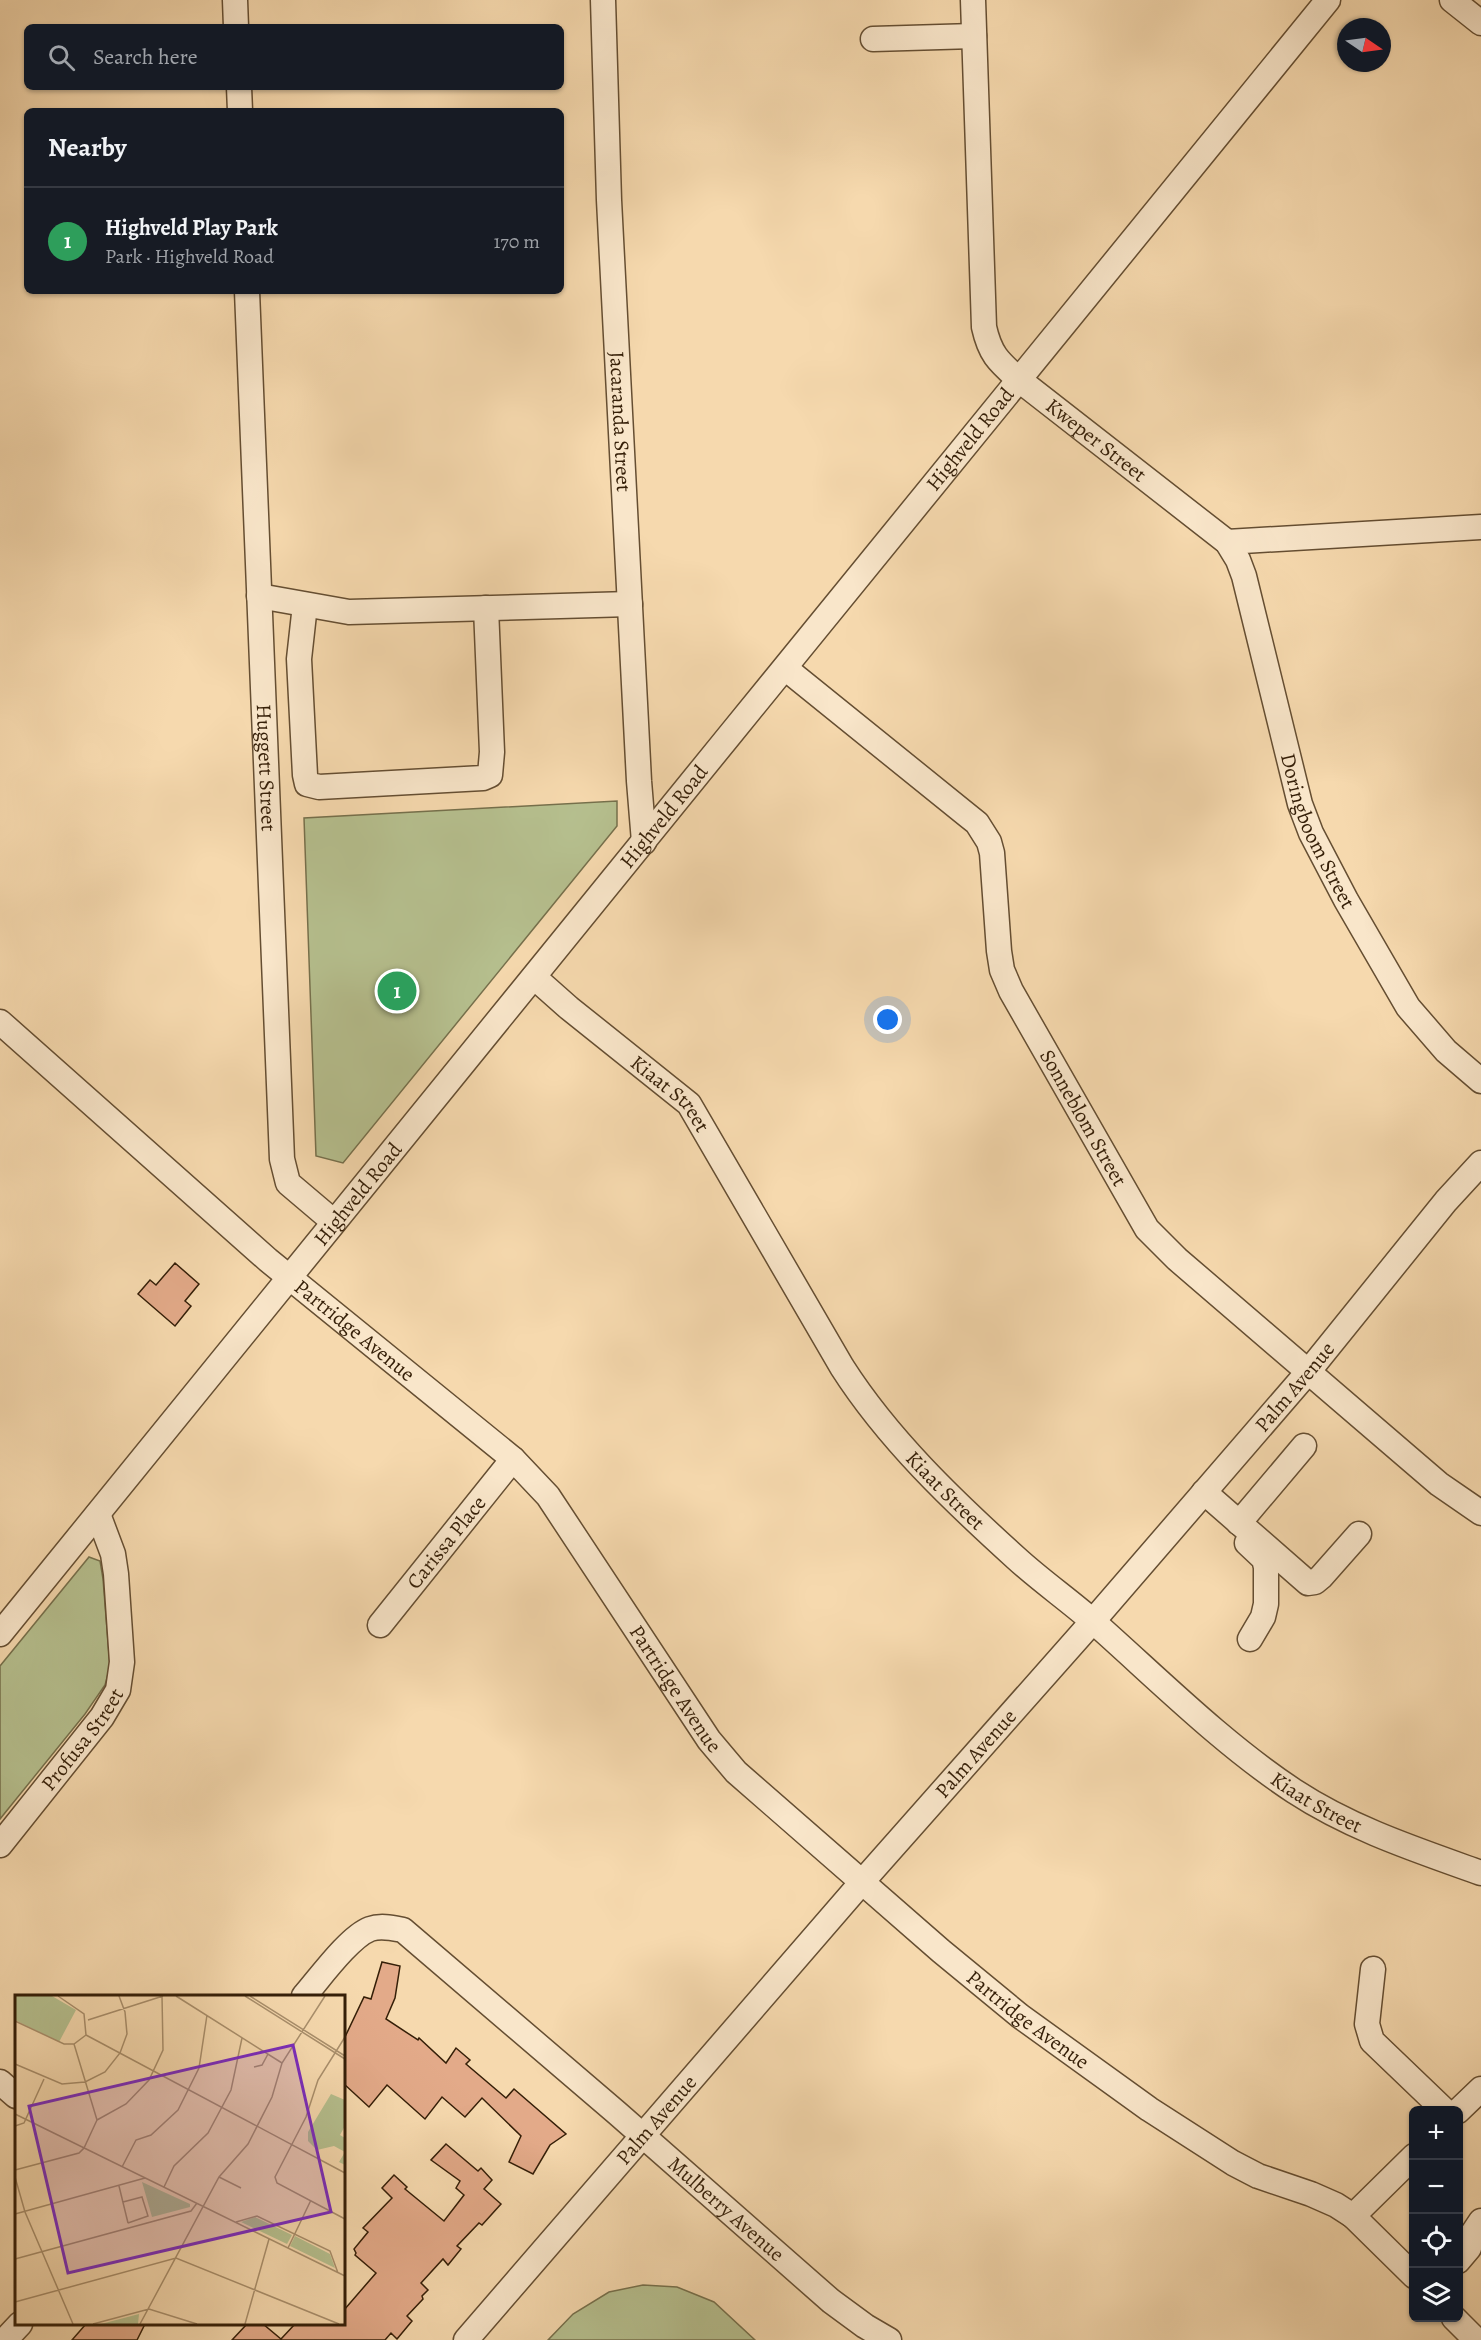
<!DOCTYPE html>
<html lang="en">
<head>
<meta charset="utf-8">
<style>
	body { margin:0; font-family:Alegreya,serif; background:#242831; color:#f1f3f6 }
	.controls { position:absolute; right:18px; bottom:18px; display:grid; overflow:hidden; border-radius:9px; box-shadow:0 2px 4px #0004 }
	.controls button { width:54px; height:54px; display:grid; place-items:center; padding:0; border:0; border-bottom:2px solid #363941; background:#171b24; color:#f1f3f6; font:30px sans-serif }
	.compass { position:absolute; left:1337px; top:18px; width:54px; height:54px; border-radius:50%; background:#171b24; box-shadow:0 2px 4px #0004; rotate:103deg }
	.you { position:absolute; left:888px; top:1020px; width:21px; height:21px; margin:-15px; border:4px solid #fff; border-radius:50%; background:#1a73e8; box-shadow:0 0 0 9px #1a73e833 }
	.badge { display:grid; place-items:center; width:39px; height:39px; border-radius:50%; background:#c59692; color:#fff; font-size:20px; font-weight:700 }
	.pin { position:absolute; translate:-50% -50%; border:3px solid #fff; box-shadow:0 2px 6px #0006 }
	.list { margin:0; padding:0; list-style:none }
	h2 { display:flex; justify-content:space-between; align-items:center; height:78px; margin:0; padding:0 24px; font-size:26px }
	h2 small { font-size:20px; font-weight:400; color:#9ea1a6 }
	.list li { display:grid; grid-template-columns:39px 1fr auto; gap:18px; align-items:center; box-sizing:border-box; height:108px; padding:0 24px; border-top:2px solid #363941 }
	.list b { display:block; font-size:22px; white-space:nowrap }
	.list p { margin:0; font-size:20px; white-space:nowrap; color:#9ea1a6 }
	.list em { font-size:20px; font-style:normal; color:#9ea1a6 }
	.icon { flex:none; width:33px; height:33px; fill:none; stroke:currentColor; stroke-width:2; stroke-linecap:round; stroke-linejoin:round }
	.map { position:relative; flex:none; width:1481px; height:2340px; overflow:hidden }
	.search { position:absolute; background:#171b24; box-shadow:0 2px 4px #0004; left:24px; top:24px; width:540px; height:66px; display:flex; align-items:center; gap:15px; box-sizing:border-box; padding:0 21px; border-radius:9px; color:#9ea1a6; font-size:22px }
	.panel { position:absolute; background:#171b24; box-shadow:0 2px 4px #0004; left:24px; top:108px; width:540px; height:186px; border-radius:9px }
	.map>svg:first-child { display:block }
	.green { fill:#b6c08f; stroke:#76704c; stroke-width:1.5 }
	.building { fill:#e3aa89; stroke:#351f08; stroke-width:1.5 }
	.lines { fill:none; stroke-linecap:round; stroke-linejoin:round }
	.minor-casing { stroke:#654e32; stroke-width:27 }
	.minor { stroke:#f9e6ca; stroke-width:24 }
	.labels { text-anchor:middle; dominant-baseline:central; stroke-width:5; stroke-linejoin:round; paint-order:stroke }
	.street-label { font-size:21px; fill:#351f08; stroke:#f9e6ca }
	.inset-road { fill:none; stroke:#a98f6c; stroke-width:1.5 }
	.view { fill:#7b2cbf; fill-opacity:0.15; stroke:#7b2cbf; stroke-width:3 }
	.inset-edge { fill:none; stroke:#351f08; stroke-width:3 }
</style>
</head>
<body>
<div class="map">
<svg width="1481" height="2340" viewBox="0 0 1481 2340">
	<rect width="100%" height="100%" fill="#f6d9ae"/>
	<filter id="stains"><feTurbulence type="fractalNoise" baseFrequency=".00333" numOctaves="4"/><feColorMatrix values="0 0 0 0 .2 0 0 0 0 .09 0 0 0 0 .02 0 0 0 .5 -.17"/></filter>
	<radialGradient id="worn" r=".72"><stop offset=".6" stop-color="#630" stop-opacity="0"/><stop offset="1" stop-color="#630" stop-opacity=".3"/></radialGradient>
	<g class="green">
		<path d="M617,801V826L343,1163L316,1156L304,818Z"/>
		<path d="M89,1557L100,1561L103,1579L110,1667L105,1685L85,1714L0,1819V1666Z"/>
		<path d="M643,2285L677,2287L714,2302L755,2340H548L573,2314L609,2292Z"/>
	</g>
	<g class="building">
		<path d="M175,1263L199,1284L185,1301L191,1306L175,1326L138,1294L150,1280L156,1285Z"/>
		<path d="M382,1962L400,1966L395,1998L386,2019L418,2040L419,2038L446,2063L456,2048L470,2060L466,2064L506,2098L514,2089L566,2134L550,2145L533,2174L509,2162L521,2136L482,2098L465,2117L442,2097L425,2119L387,2085L369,2107L344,2084V2039L364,1997L371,1999Z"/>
		<path d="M446,2144L478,2171L481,2168L492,2180L484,2189L501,2204L482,2225L479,2223L457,2246L461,2249L448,2265L443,2259L421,2283L428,2290L422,2296L423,2299L407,2316L412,2321L397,2339L391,2333L385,2340H232L247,2324H263L281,2339L295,2324H344V2310L376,2273L355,2255L356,2253L354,2249L368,2232L363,2228L392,2198L382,2188L394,2175L407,2187L405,2189L444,2221L464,2195L456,2188L460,2181L431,2160Z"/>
		<path d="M86,2324H145L137,2340H72Z"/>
	</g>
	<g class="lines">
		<defs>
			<g id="minor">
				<path d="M235,0L236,27"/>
				<path id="s1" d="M603,0L609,200L639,781L644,842"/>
				<path id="s2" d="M973,0L984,327C990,354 998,361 1018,379L1227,542L1238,560L1244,576L1300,804L1311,833L1346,900L1408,1007L1446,1051L1481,1081"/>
				<path d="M1452,0L1481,23"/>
				<path d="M873,39L974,36"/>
				<path d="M239,87L240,111"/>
				<path id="s3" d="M247,291L282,1159L288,1183L334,1222"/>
				<path d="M1227,542L1481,527"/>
				<path d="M259,596L349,612L630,604"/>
				<path d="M305,605L299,659L305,775L307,784L319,787L483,778L490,775L492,752L486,608"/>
				<path id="s4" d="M785,668L967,815L977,823L989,842L992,853L999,951L1002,970L1011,991L1147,1229L1177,1259L1439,1484L1481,1513"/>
				<path id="s5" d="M534,977L569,1008L689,1104L842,1367C888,1439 952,1500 1016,1558C1041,1581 1070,1601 1096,1624C1160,1681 1223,1744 1294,1791C1352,1829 1417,1850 1481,1873"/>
				<path id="s6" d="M0,1022L268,1260L513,1459L548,1496L709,1740L736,1772L941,1951L1020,2016L1149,2109L1233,2163L1258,2176L1311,2194L1336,2205L1353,2216L1414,2276"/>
				<path d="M1204,1492L1308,1583L1315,1582L1321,1577L1359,1534"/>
				<path d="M1239,1523L1304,1446"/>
				<path d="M1247,1543L1264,1559L1266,1567V1604L1263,1617L1250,1639"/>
				<path id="s7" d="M380,1625L513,1459"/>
				<path id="s8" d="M0,1634C444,1090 883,543 1328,0"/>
				<path id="s9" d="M0,1845L102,1717L118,1690L122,1662L116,1574L113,1554L98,1514"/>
				<path d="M1373,1969L1367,2024L1372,2041L1444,2110"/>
				<path id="s10" d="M304,1996C319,1979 349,1937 370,1929C381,1925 393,1928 403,1930L617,2113L831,2301L865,2326L889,2340"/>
				<path d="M0,2082L16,2096"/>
				<path d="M1458,2111L1481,2089"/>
				<path d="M1353,2216L1414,2156"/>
				<path d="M1458,2261L1469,2248L1473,2233L1481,2221"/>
				<path d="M1454,2318L1476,2340"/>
				<path d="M5,2340L20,2324"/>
				<path id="s11" d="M466,2340L862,1882L1093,1621L1308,1372L1446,1201L1481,1163"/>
			</g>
		</defs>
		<use href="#minor" class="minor-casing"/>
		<use href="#minor" class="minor"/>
	</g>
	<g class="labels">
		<g class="street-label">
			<text stroke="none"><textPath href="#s1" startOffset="422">Jacaranda Street</textPath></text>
			<text stroke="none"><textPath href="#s8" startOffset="1539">Highveld Road</textPath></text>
			<text stroke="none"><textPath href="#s2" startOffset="490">Kweper Street</textPath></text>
			<text stroke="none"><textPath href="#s3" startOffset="477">Huggett Street</textPath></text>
			<text stroke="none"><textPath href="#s8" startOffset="1053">Highveld Road</textPath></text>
			<text stroke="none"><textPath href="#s2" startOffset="960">Doringboom Street</textPath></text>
			<text stroke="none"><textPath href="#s5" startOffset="180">Kiaat Street</textPath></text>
			<text stroke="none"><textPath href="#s4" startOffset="567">Sonneblom Street</textPath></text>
			<text stroke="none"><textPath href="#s8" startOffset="567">Highveld Road</textPath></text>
			<text stroke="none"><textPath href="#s6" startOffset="470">Partridge Avenue</textPath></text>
			<text stroke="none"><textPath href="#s11" startOffset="1263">Palm Avenue</textPath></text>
			<text stroke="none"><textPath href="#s5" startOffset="666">Kiaat Street</textPath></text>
			<text stroke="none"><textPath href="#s7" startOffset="106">Carissa Place</textPath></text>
			<text stroke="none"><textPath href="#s6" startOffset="956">Partridge Avenue</textPath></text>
			<text stroke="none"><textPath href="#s9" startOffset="134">Profusa Street</textPath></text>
			<text stroke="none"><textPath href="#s11" startOffset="777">Palm Avenue</textPath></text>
			<text stroke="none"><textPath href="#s5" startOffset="1152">Kiaat Street</textPath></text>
			<text stroke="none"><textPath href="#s6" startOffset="1442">Partridge Avenue</textPath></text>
			<text stroke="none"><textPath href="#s11" startOffset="291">Palm Avenue</textPath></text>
			<text stroke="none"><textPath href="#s10" startOffset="555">Mulberry Avenue</textPath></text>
		</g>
	</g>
	<g transform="translate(15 1995)">
		<rect width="330" height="330" fill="#f6d9ae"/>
		<path d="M0,1H37L61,15L44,47L0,25ZM316,99L330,105V131L325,140L330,143V170L324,167L330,157L319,151L302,155L293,146V137ZM127,187L175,209V212L137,222ZM240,222L277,240L272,249L226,227ZM280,241L315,259L320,273L275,251ZM124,319L123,329H86Z" fill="#b6c08f"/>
		<path class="inset-road" d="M43,1L69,19L71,40M161,1L267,68M230,1L330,64M235,1L330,61M73,25L148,1M0,26L49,49H59L71,40M71,40L330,178M330,42L303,85L291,122L260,182L262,188L330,224M0,69L47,89L70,87L90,77L105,58L112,39L110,17L104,1M239,72L247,70L253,59M0,119L330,281M82,125L111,109L134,85L148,55L147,1M0,131L9,128L29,84M107,172L121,145L136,140L163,115L184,73L192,20M0,175L64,158L69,153L82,125L59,49M0,182L10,217L58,329M204,182L226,193M104,191L113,228M149,192L159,171L193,138L216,95L227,43M108,207L127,202L133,221L113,228M0,219L130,183M221,227L242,221L315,256L323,278M273,253L296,205M0,264L176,216L182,208M0,307L161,263L324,329M78,329L134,314L182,329M125,329L204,182L233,149L257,102L267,68L310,1M230,329L254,244"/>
		<path class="view" d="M278,50L316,217L53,278L14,111Z"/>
		<rect width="330" height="330" class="inset-edge"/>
	</g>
	<rect width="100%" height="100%" filter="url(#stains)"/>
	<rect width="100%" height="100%" fill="url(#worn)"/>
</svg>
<div class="controls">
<button>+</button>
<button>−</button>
<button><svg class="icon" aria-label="locate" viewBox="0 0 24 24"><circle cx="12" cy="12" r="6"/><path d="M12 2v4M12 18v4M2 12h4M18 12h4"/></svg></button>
<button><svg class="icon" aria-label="layers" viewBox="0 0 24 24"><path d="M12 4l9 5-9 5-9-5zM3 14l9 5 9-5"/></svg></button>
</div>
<svg class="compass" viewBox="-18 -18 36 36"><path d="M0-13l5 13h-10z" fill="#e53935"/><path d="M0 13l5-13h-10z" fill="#9ea1a6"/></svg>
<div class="you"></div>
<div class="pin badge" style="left:397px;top:991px;background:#2e9e5b">1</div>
<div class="search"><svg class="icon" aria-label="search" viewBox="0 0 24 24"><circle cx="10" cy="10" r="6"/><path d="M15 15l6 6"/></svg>Search here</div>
<section class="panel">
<h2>Nearby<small></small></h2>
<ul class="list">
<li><span class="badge" style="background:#2e9e5b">1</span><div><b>Highveld Play Park</b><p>Park · Highveld Road</p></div><em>170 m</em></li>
</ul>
</section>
</div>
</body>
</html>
